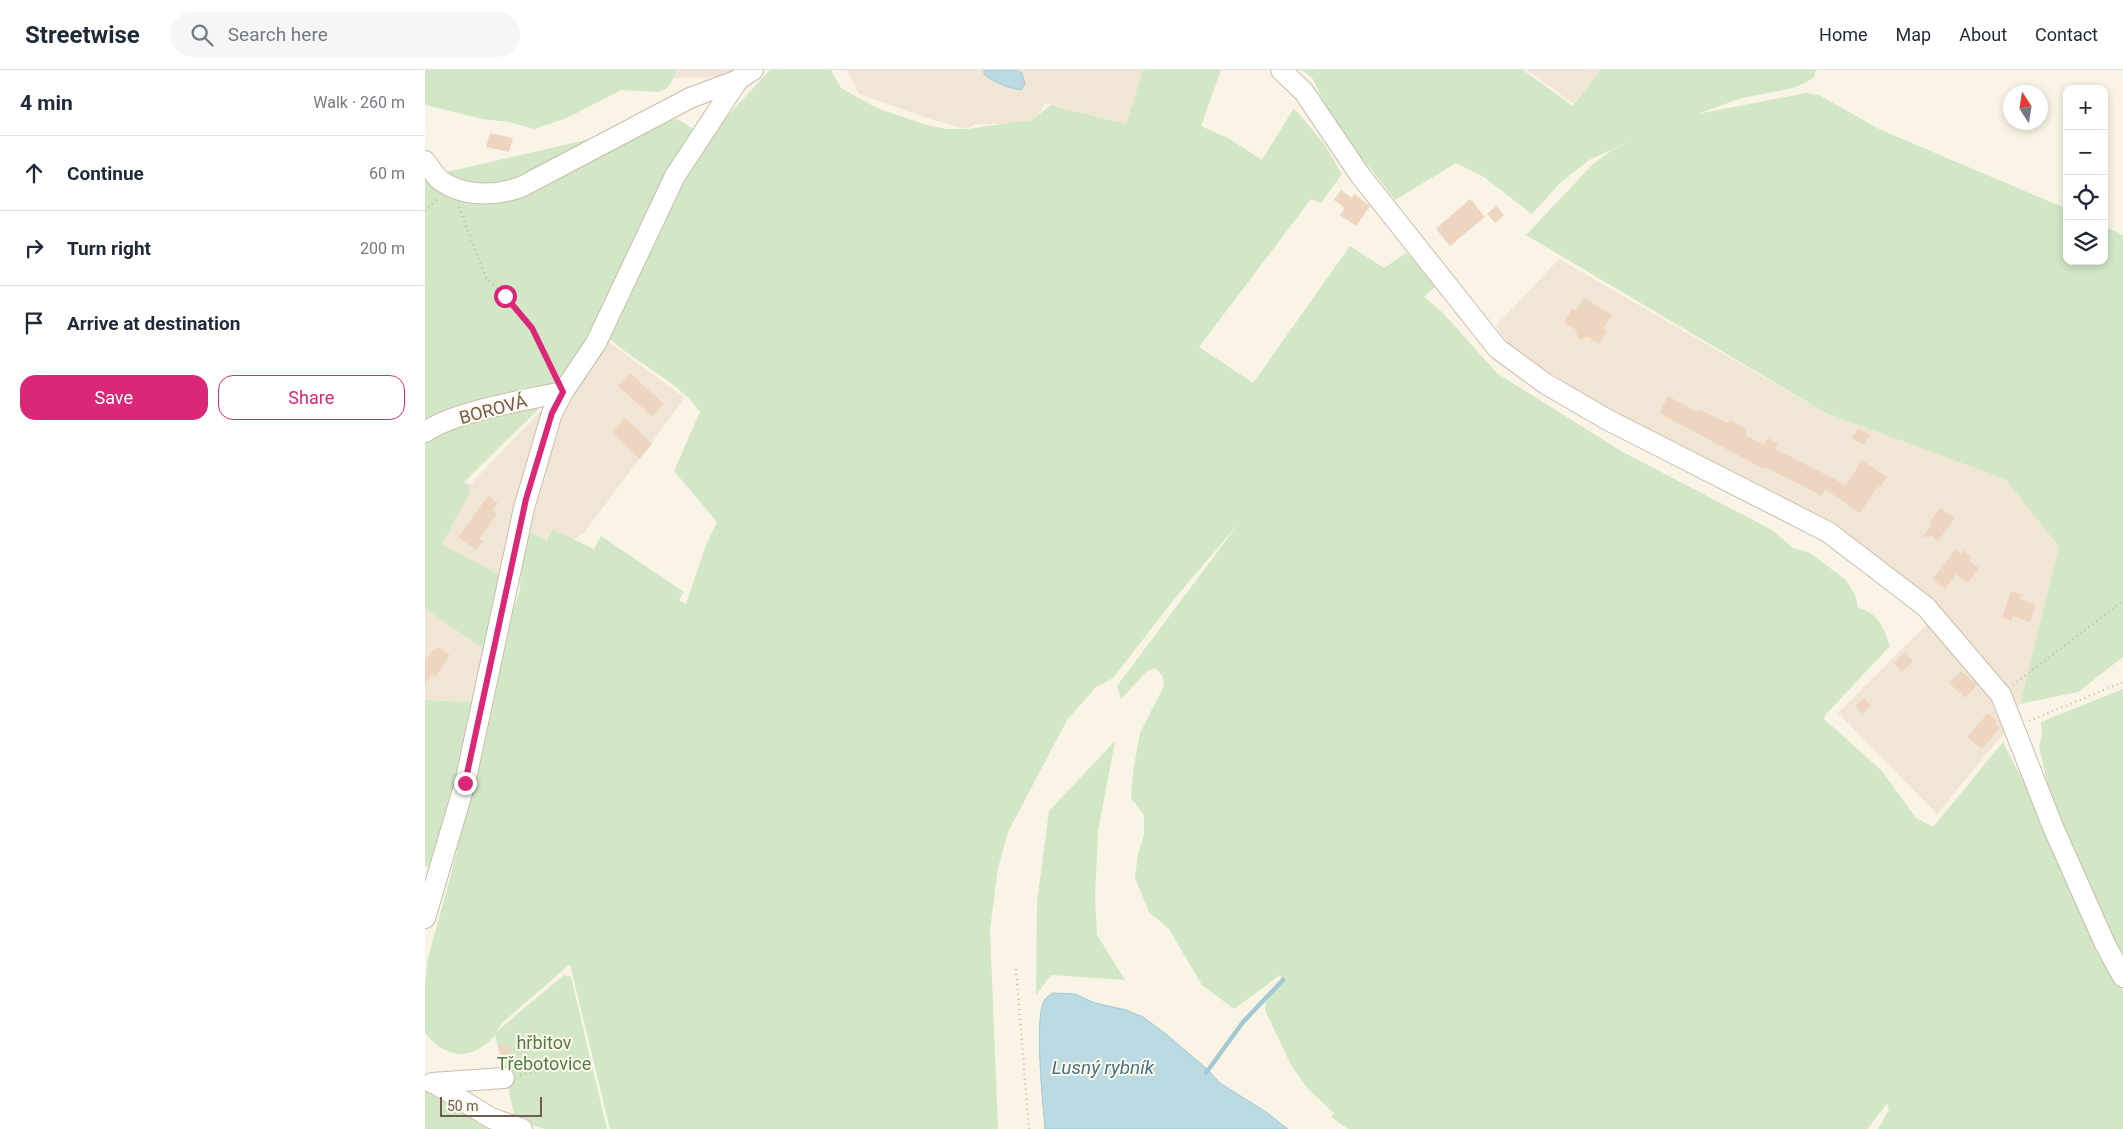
<!DOCTYPE html>
<html lang="en">
<head>
<meta charset="utf-8">
<style>
	body { margin:0; font-family:Roboto,sans-serif; background:#f6f6f7; color:#1f2937 }
	.controls { position:absolute; right:15px; top:15px; display:grid; overflow:hidden; border-radius:10px; box-shadow:0 2px 8px #0003 }
	.controls button { width:45px; height:45px; display:grid; place-items:center; padding:0; border:0; border-bottom:1px solid #e0e1e3; background:#fff; color:#1f2937; font:25px sans-serif }
	.compass { position:absolute; left:1578px; top:15px; width:45px; height:45px; border-radius:50%; background:#fff; box-shadow:0 2px 8px #0003; rotate:348deg }
	.scale { position:absolute; left:15px; bottom:12px; width:102px; box-sizing:border-box; padding-left:5px; border:2px solid #725c4d; border-top:0; font-size:14px; line-height:18px; white-space:nowrap; color:#725c4d; -webkit-text-stroke:4px #fdf8ec; paint-order:stroke }
	.stop { position:absolute; width:15px; height:15px; margin:-11px; border:4px solid #db2777; border-radius:50%; background:#fff }
	.stop.end { background:#db2777; border-color:#fff; box-shadow:0 1px 5px #0008 }
	.list { margin:0; padding:0; list-style:none }
	h2 { display:flex; justify-content:space-between; align-items:center; height:65px; margin:0; padding:0 20px; font-size:21px }
	h2 small { font-size:16px; font-weight:400; color:#747a83 }
	.list li { display:grid; grid-template-columns:32px 1fr auto; gap:15px; align-items:center; box-sizing:border-box; height:75px; padding:0 20px; border-top:1px solid #e0e1e3 }
	.list b { display:block; font-size:19px; white-space:nowrap }
	.list em { font-size:16px; font-style:normal; color:#747a83 }
	.actions { display:flex; gap:10px; padding:15px 20px }
	.actions a { flex:1; padding:11px 0; border:1px solid #db2777; border-radius:15px; text-align:center; font-size:18px; color:#db2777 }
	.actions .main { background:#db2777; color:#fff }
	.icon { flex:none; width:28px; height:28px; fill:none; stroke:currentColor; stroke-width:2; stroke-linecap:round; stroke-linejoin:round }
	.map { position:relative; flex:none; width:1698px; height:1059px; overflow:hidden }
	header { display:flex; align-items:center; gap:30px; box-sizing:border-box; height:70px; padding:0 25px; background:#fff; border-bottom:1px solid #e0e1e3 }
	header strong { font-size:24px }
	nav { display:flex; gap:28px; margin-inline-start:auto; font-size:18px }
	.search { width:350px; height:45px; background:#f6f6f7; display:flex; align-items:center; gap:12px; box-sizing:border-box; padding:0 18px; border-radius:28px; color:#747a83; font-size:19px }
	main { display:flex }
	aside { flex:1; background:#fff }
	.map>svg:first-child { display:block }
	.residential { fill:#f1e6d5 }
	.green { fill:#d1e7c5 }
	.water { fill:#bcdae2; stroke:#a3c9d3 }
	.lines { fill:none; stroke-linecap:round; stroke-linejoin:round }
	.stream { stroke:#a3c9d3; stroke-width:4.5 }
	.building { fill:#eed5c0 }
	.minor-casing { stroke:#cbbcad; stroke-width:22 }
	.path { stroke:#d2b8a3; stroke-width:2.5; stroke-dasharray:1 4; stroke-linecap:butt }
	.minor { stroke:#fff; stroke-width:20 }
	.route { stroke:#db2777; stroke-width:6 }
	.labels { text-anchor:middle; dominant-baseline:central; stroke-width:4; stroke-linejoin:round; paint-order:stroke }
	.street-label { font-size:18px; fill:#725c4d; stroke:#fdf8ec }
	.park-label { font-size:18px; fill:#547c49; stroke:#fdf8ec }
	.water-label { font-size:19px; font-style:italic; fill:#487583; stroke:#fdf8ec }
</style>
</head>
<body>
<header>
<strong>Streetwise</strong>
<div class="search"><svg class="icon" aria-label="search" viewBox="0 0 24 24"><circle cx="10" cy="10" r="6"/><path d="M15 15l6 6"/></svg>Search here</div>
<nav><a>Home</a><a>Map</a><a>About</a><a>Contact</a></nav>
</header>
<main>
<aside>
<h2>4 min<small>Walk · 260 m</small></h2>
<ul class="list">
<li><svg class="icon" aria-label="ahead" viewBox="0 0 24 24"><path d="M12 20V5M6 11l6-6 6 6"/></svg><div><b>Continue</b></div><em>60 m</em></li>
<li><svg class="icon" aria-label="right" viewBox="0 0 24 24"><path d="M7 20v-9h11M14 6l5 5-5 5"/></svg><div><b>Turn right</b></div><em>200 m</em></li>
<li><svg class="icon" aria-label="arrive" viewBox="0 0 24 24"><path d="M6 21V4h12l-3 4 3 4H6"/></svg><div><b>Arrive at destination</b></div></li>
</ul>
<div class="actions"><a class="main">Save</a><a>Share</a></div>
</aside>
<div class="map">
<svg width="1698" height="1059" viewBox="0 0 1698 1059">
	<rect width="100%" height="100%" fill="#faf4e6"/>
	<g class="residential">
		<path d="M252,0H337L329,6L248,8Z"/>
		<path d="M422,0H718L701,54L620,33L614,44L607,50L587,54H550L542,59L505,49L434,24Z"/>
		<path d="M1102,0H1175L1149,34Z"/>
		<path d="M1134,189L1401,343L1580,409L1634,477L1595,634L1582,659L1512,744L1413,643L1514,542L1454,492L1168,332L1085,275L1071,256Z"/>
		<path d="M180,269L260,328L159,463L148,470L128,460L96,496L78,507L17,474L43,426L45,415L174,279Z"/>
		<path d="M0,539L62,581L50,632L0,630Z"/>
	</g>
	<g class="green">
		<path d="M0,0H252L246,13L241,19L233,22L196,20L142,48L109,59L84,52L57,49L0,35Z"/>
		<path d="M345,0H406L416,18L452,38L501,55L522,59H542L607,50L626,35L701,54L718,0H796L776,56L803,68L837,90L869,38L900,75L917,104L896,133L886,129L774,277L828,313L925,176L959,198L981,183L997,197L1010,217L999,227L1017,242L1073,304L1196,381L1347,460L1368,478L1385,483L1421,510L1431,527L1433,538C1454,543 1458,557 1465,576L1401,644L1399,649L1457,701L1491,748L1508,757L1578,672L1602,719L1667,866L1698,921V1059H1453L1464,1040L1462,1034L1442,1059H923L906,1047L909,1043L884,1020L867,997L840,940L841,932L857,910L855,905L809,939L777,915L744,859L724,842L710,808L713,784L719,765V745L706,728L708,702L715,663L739,616L738,607L730,598L721,602L696,629L692,616L814,453L750,528L688,608L671,617L642,650L583,762L573,798L565,860L573,1059H185L145,894L78,952L71,962L139,905L146,907L182,1059H120L91,1051L70,965C48,991 21,990 0,963V917L3,888L27,801L63,652L83,546L90,535L95,520L96,496L106,462L121,470L128,460L169,479L176,466L259,522L254,530L261,534L281,475L292,452L249,401L275,342C258,315 210,292 185,269L39,412L45,415L43,426L17,474L78,507L62,581L0,539V107L252,49L272,61L256,116L291,58Z"/>
		<path d="M877,0H1098L1148,36L1175,0H1391L1389,7L1382,12L1368,18L1317,28L1272,44L1381,23L1394,25L1454,59L1642,139V191H1679V156L1698,165V587L1653,622L1595,634L1634,477L1580,409L1401,343L1101,165L1168,94L1187,80L1214,67L1164,90L1136,112L1107,144L1059,107L1031,93L970,130L907,50L888,9Z"/>
		<path d="M1698,619V894L1631,753L1614,676L1617,665L1616,652Z"/>
		<path d="M0,630L50,632L10,799L0,796Z"/>
		<path d="M690,671L673,761L670,827L672,865L700,910L626,905L611,925L612,832L624,741Z"/>
		<path d="M0,1020L11,1022L80,1059H0Z"/>
	</g>
	<g class="water">
		<path d="M559,0H591L597,3L600,14L596,20C582,18 569,12 559,4Z"/>
		<path d="M628,923L650,924L670,933L701,940L718,947L741,964L782,999L795,1013L841,1042L863,1059H620C618,1034 609,949 619,931C621,927 625,925 628,923Z"/>
	</g>
	<g class="lines">
		<path class="stream" d="M781,1003L818,952L858,910"/>
	</g>
	<g class="building">
		<path d="M65,63L88,68L84,82L61,77Z"/>
		<path d="M916,120L927,128L929,124L945,136L931,156L915,145L920,138L909,130Z"/>
		<path d="M1045,129L1060,147L1025,176L1011,159Z"/>
		<path d="M1071,136L1079,145L1070,153L1062,144Z"/>
		<path d="M1159,228L1187,245L1178,258L1182,261L1174,274L1163,267L1153,269L1151,260L1139,252L1147,239L1151,241Z"/>
		<path d="M205,303L239,334L227,346L193,316Z"/>
		<path d="M1243,326L1272,342L1273,339L1303,353L1305,350L1322,360L1320,365L1339,375L1343,368L1353,374L1350,379L1421,415L1437,390L1462,407L1455,418L1453,416L1435,443L1400,419L1397,426L1340,397L1339,399L1234,343Z"/>
		<path d="M200,348L227,374L214,389L187,362Z"/>
		<path d="M1433,358L1445,365L1439,375L1427,368Z"/>
		<path d="M63,426L73,433L67,440L72,444L54,469L58,471L51,480L33,467Z"/>
		<path d="M1515,438L1530,448L1513,471L1507,466L1497,467L1506,455L1504,453Z"/>
		<path d="M1530,480L1536,484L1538,480L1547,487L1544,491L1554,498L1543,513L1531,504L1520,519L1508,509Z"/>
		<path d="M1586,521L1596,524L1595,529L1611,535L1605,552L1588,546L1586,551L1577,547Z"/>
		<path d="M13,577L25,585L10,607L7,604L0,614V591L9,579L10,580Z"/>
		<path d="M1480,582L1488,591L1477,602L1469,593Z"/>
		<path d="M1536,601L1552,615L1540,628L1524,613Z"/>
		<path d="M1439,628L1446,636L1438,644L1430,636Z"/>
		<path d="M1563,643L1572,651L1570,653L1575,658L1557,679L1542,667Z"/>
		<path d="M83,974L87,989L77,992L73,976Z"/>
	</g>
	<g class="lines">
		<defs>
			<g id="minor">
				<path d="M856,0L879,22L935,105L1073,279L1121,314L1183,350L1403,462L1501,537L1576,625L1628,757L1680,874L1698,907"/>
				<path d="M0,91C5,97 9,105 15,110C38,127 70,126 96,117L265,28L313,10L328,0"/>
				<path d="M0,362C30,341 101,330 138,322"/>
				<path d="M0,848L40,713L99,438L127,343L138,322L171,273L250,106L313,10"/>
				<path d="M7,1013L79,1008"/>
				<path d="M9,1013L66,1048L97,1059"/>
			</g>
		</defs>
		<use href="#minor" class="minor-casing"/>
		<g class="path">
			<path d="M34,137L61,208L80,226L107,258L130,305"/>
			<path d="M0,141L14,127"/>
			<path d="M1588,615L1698,531"/>
			<path d="M1604,651L1698,612"/>
			<path d="M591,899L604,1059"/>
			<path d="M95,1005L123,999"/>
		</g>
		<use href="#minor" class="minor"/>
	</g>
	<g class="lines">
		<path class="route" d="M40,713L101,429L127,343L138,322L107,258L80,226"/>
	</g>
	<g class="labels">
		<g class="street-label">
			<text transform="translate(68 339) rotate(-15)">BOROVÁ</text>
		</g>
		<g class="park-label">
			<text x="119" y="972">hřbitov<tspan x="119" dy="21">Třebotovice</tspan></text>
		</g>
		<g class="water-label">
			<text x="678" y="997">Lusný rybník</text>
		</g>
	</g>
</svg>
<div class="controls">
<button>+</button>
<button>−</button>
<button><svg class="icon" aria-label="locate" viewBox="0 0 24 24"><circle cx="12" cy="12" r="6"/><path d="M12 2v4M12 18v4M2 12h4M18 12h4"/></svg></button>
<button><svg class="icon" aria-label="layers" viewBox="0 0 24 24"><path d="M12 4l9 5-9 5-9-5zM3 14l9 5 9-5"/></svg></button>
</div>
<svg class="compass" viewBox="-18 -18 36 36"><path d="M0-13l5 13h-10z" fill="#e53935"/><path d="M0 13l5-13h-10z" fill="#747a83"/></svg>
<div class="scale">50 m</div>
<div class="stop" style="left:80px;top:226px"></div>
<div class="stop end" style="left:40px;top:713px"></div>
</div>
</main>
</body>
</html>
